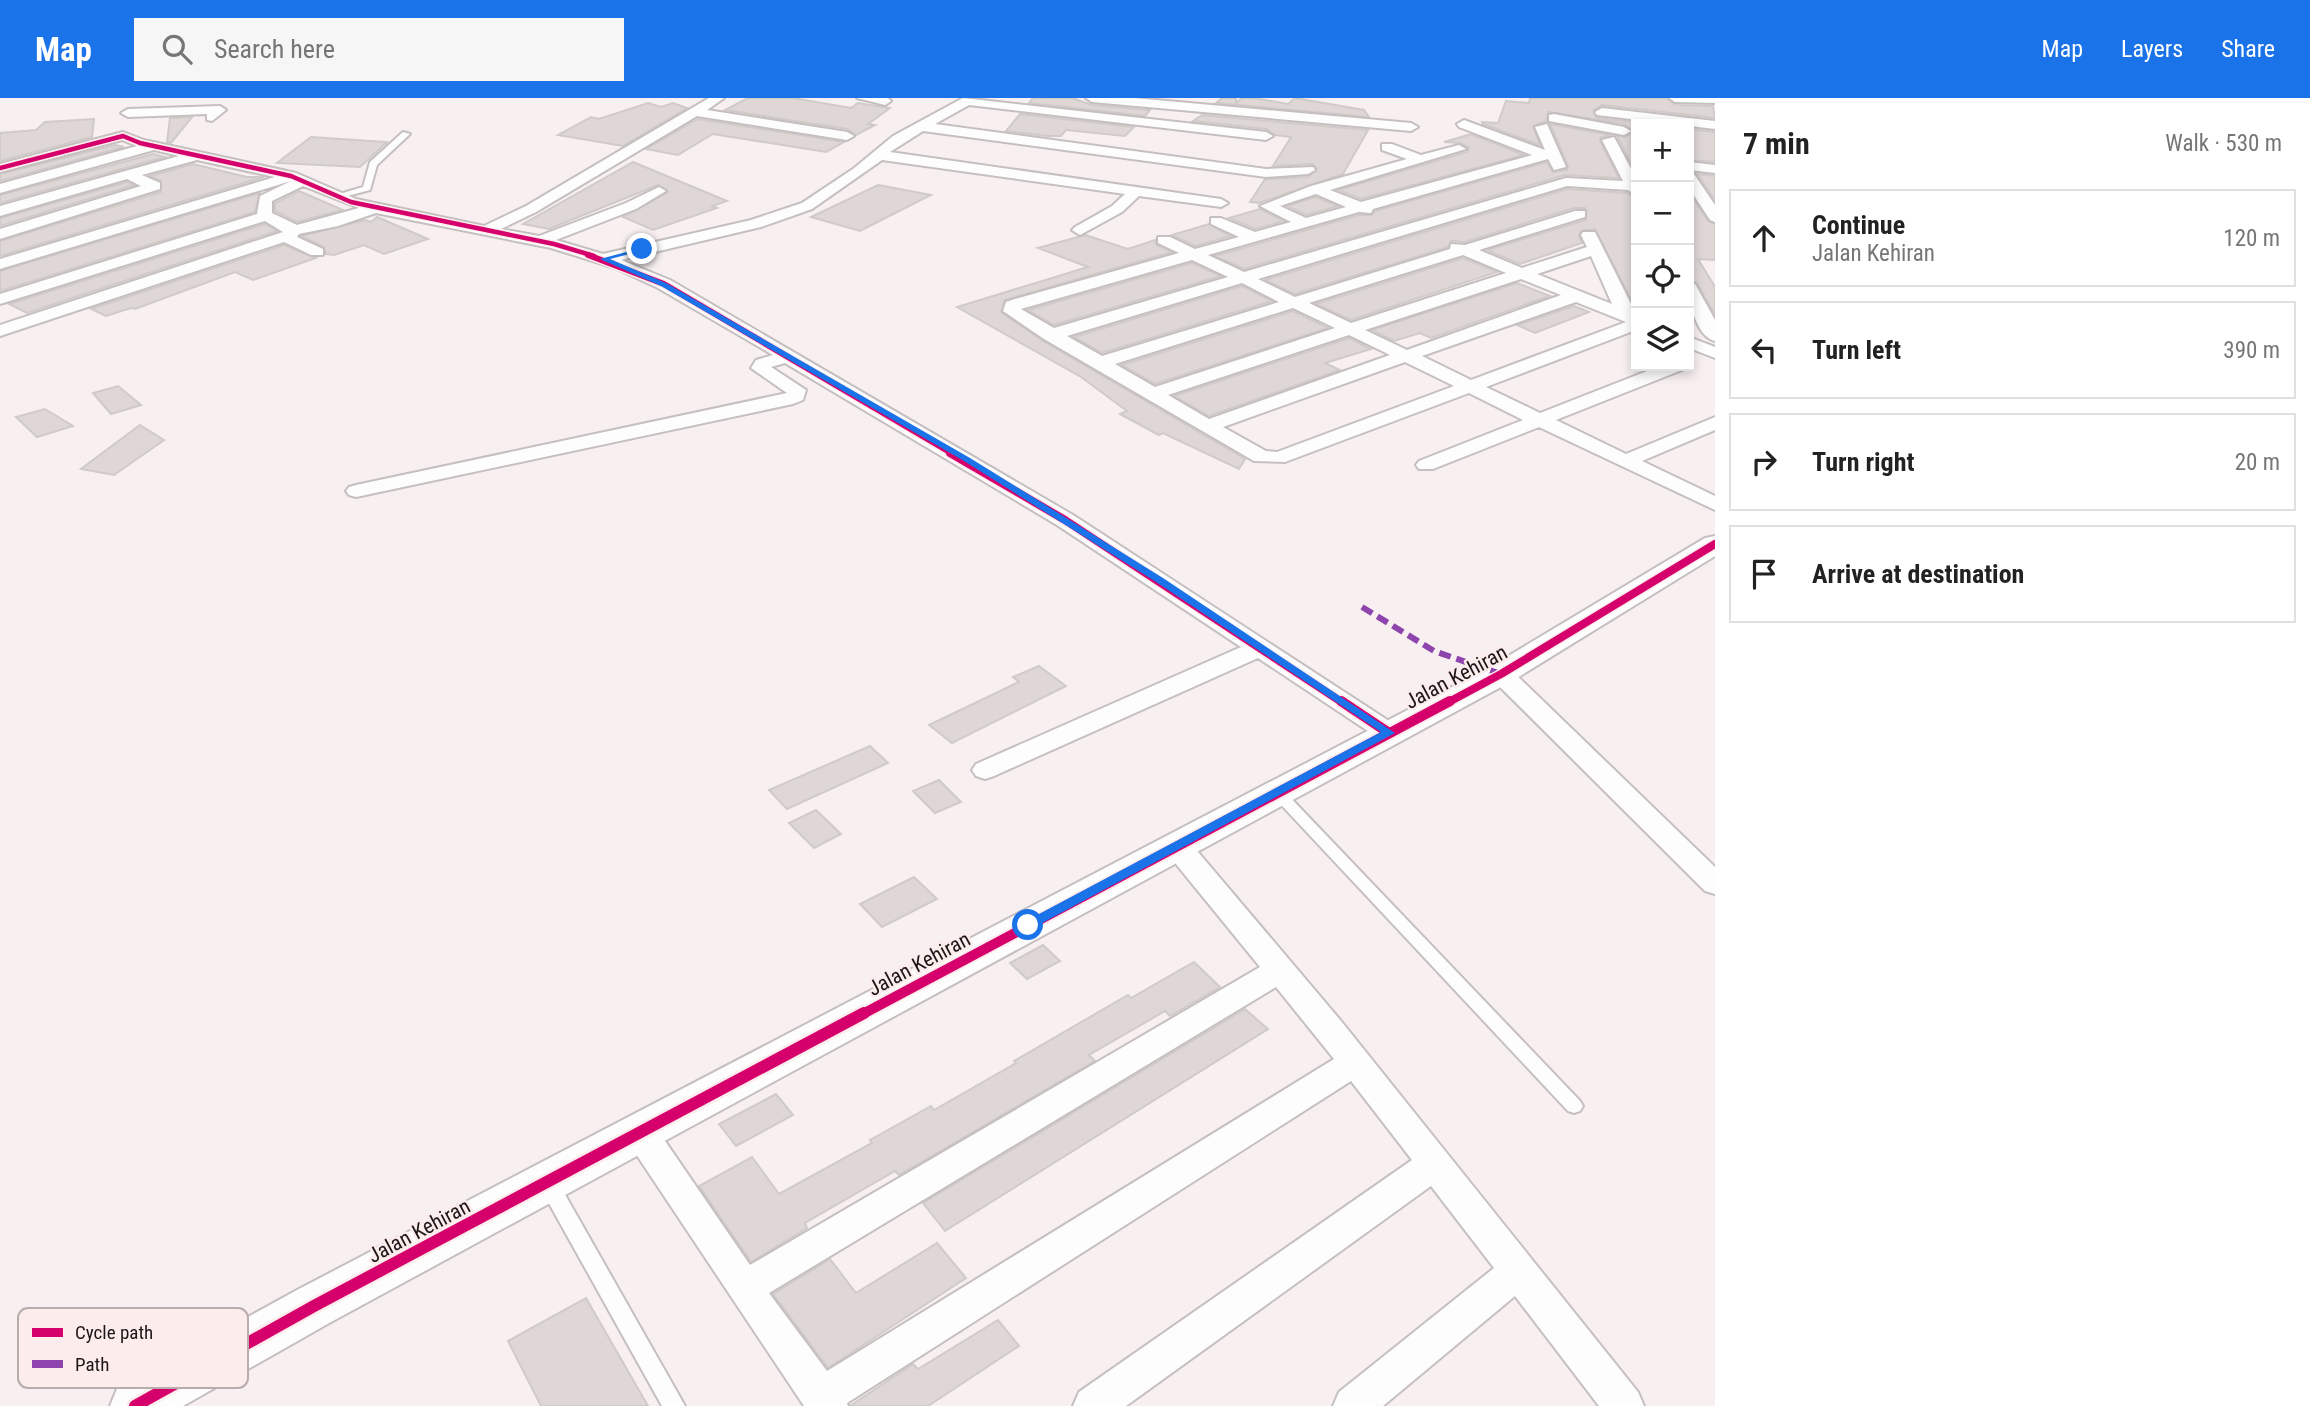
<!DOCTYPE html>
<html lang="en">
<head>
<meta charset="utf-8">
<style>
	body { margin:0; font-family:"Roboto Condensed",sans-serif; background:#f6f6f6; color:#222 }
	.controls { position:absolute; right:21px; top:21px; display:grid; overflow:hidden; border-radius:0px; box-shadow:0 4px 10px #0003 }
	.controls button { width:63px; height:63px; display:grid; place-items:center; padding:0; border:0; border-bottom:2px solid #e0e0e0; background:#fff; color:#222; font:35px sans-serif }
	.stop { position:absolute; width:21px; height:21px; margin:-16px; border:5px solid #1a73e8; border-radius:50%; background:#fff }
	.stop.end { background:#1a73e8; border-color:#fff; box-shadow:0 2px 7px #0008 }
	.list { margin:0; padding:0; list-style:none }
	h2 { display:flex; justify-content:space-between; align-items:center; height:91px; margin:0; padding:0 28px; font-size:30px }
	h2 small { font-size:23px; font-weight:400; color:#767676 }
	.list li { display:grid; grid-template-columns:46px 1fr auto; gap:21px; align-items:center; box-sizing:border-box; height:98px; margin:0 14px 14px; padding:0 14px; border:2px solid #e0e0e0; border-radius:0px }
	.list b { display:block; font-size:26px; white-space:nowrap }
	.list p { margin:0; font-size:23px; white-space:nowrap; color:#767676 }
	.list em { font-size:23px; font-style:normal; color:#767676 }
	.icon { flex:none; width:38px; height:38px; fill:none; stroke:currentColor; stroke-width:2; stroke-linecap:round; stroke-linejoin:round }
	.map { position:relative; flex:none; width:1715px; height:1308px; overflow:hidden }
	header { display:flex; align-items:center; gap:42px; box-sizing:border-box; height:98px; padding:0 35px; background:#1a73e8; color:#fff }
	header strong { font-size:33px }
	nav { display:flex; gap:38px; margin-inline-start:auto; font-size:24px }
	.search { width:490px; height:63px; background:#f6f6f6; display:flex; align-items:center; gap:18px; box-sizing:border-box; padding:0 24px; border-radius:0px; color:#767676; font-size:26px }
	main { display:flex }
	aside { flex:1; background:#fff }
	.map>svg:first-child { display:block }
	.building { fill:#ded7d6; stroke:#d0cac8; stroke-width:2 }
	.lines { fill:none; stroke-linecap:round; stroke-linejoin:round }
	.service-casing { stroke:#c6bfc0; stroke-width:4 }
	.minor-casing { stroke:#c6bfc0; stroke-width:4 }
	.tertiary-casing { stroke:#c6bfc0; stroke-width:4 }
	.service { fill:#fefdfd; fill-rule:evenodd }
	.minor { fill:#fefdfd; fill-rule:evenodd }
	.tertiary { fill:#fefdfd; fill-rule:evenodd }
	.quiet { stroke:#8e44ad; stroke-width:6; stroke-dasharray:12 6; stroke-linecap:butt }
	.cycleway-far4-casing { stroke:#fcecec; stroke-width:7 }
	.cycleway-far3-casing { stroke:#fcecec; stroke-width:9 }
	.cycleway-far2-casing { stroke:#fcecec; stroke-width:11 }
	.cycleway-far1-casing { stroke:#fcecec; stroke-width:14 }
	.cycleway-casing { stroke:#fcecec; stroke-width:17 }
	.cycleway-far4 { stroke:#d6006c; stroke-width:4.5 }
	.cycleway-far3 { stroke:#d6006c; stroke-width:6 }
	.cycleway-far2 { stroke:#d6006c; stroke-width:8 }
	.cycleway-far1 { stroke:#d6006c; stroke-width:10 }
	.cycleway { stroke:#d6006c; stroke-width:12 }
	.route { fill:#1a73e8 }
	.labels { text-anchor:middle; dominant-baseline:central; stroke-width:5; stroke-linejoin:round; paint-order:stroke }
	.street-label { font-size:21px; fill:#1d1617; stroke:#fcecec }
	.key { fill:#fcecec; stroke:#b9acac; stroke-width:2 }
	.key-label { font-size:19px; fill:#1d1617 }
</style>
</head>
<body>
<header>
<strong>Map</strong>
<div class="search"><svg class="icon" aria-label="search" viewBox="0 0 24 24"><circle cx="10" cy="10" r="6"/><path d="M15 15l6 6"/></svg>Search here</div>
<nav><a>Map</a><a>Layers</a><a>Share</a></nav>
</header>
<main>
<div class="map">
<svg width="1715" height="1308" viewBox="0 0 1715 1308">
	<rect width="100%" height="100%" fill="#f8f0f0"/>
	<g class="building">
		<path d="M748,0H793L851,10L858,5L890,10L868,26L875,27L856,37L847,31L725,12Z"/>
		<path d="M1033,0H1072L1092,7L1150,12L1145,18L1029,5Z"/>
		<path d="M1222,0H1236V5L1242,0H1254L1288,6L1295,0L1364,12L1369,19L1216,5Z"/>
		<path d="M1530,0H1667L1675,7L1713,8L1715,20L1602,7L1594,12L1597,20L1653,26H1636V75L1617,38L1625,39L1633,34L1624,26L1548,14L1547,23L1533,28L1540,47L1483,26L1482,24L1498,25L1506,3L1529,5Z"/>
		<path d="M648,5L661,9L673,5L687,10L623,48L558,37L591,19L599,21Z"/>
		<path d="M1020,16L1134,29L1125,38L1066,32L1061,38H1047L1006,33Z"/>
		<path d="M1202,17L1368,32L1343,76L1259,105L1250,104L1265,81L1308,79L1317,71L1313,66L1273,68L1291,39L1275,37L1266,31L1193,23Z"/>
		<path d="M192,19L171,45L167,44L170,20Z"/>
		<path d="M94,21L92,39L0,63V35L36,32L45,24Z"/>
		<path d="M698,21L844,44L826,54L713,36L678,57L646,51Z"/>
		<path d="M1550,26L1611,37L1601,39L1600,43L1619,80L1565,77L1244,171L1215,158L1359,117H1372L1375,113L1547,64L1553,74L1567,72L1568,68Z"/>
		<path d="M1689,31L1715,34V64L1689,62Z"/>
		<path d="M1471,36L1524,57L1361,101L1338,92L1467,54L1469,50L1460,45L1444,44Z"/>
		<path d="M311,39L387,44L360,69L277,65Z"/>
		<path d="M115,47L124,49L0,83V76Z"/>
		<path d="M153,56L165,59L0,105V97Z"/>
		<path d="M633,64L727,103L712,108L717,110L653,132L623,119L668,94L658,87L549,131L523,126Z"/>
		<path d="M193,66L247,79H264L0,158V143L161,94V83L150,78Z"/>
		<path d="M1697,76L1715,78V102Z"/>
		<path d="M127,84L134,87L0,128V120Z"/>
		<path d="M878,87L931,97L860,133L811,119Z"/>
		<path d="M1567,91L1627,95L1636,100V211L1595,131L1581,133L1579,138L1582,145L1520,166L1487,152L1586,122L1585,110H1574L1465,144L1451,143L1448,149L1295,196L1265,182Z"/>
		<path d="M299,93L343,112L297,124L275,113V105Z"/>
		<path d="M1689,94L1708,123L1715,126V162L1698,161L1715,189V217L1697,185L1689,183Z"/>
		<path d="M260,95L255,114L0,193V173Z"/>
		<path d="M1316,99L1338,108L1306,117L1287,108Z"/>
		<path d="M1260,111L1284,123L1255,131L1229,120Z"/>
		<path d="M377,119L428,141L384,156L364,147L334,157L326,156L324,149L301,138L365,122L371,124Z"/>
		<path d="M265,126L277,133L27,215L9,206Z"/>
		<path d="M1209,126L1231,138L1195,148L1172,137Z"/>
		<path d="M1085,137L1128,151L1155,142L1157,147L1172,154L1005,202L1001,214L1043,243L1245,361L1239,371L1163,335L1159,337L1120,316L1127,313L1081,279L957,209L1088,169L1038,150Z"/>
		<path d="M284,147L316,160L253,182L235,174L135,211L131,210L106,218L91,211Z"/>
		<path d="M1463,160L1497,174L1351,222L1316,206Z"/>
		<path d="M1192,165L1221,178L1054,227L1028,212Z"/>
		<path d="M1517,185L1550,198L1431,240L1420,235L1394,243L1372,232Z"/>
		<path d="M1242,188L1272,203L1102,255L1074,239Z"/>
		<path d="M1574,208L1589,214L1535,235L1517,227Z"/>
		<path d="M1293,213L1328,230L1155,286L1122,267Z"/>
		<path d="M1349,240L1371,251L1325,265L1340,272L1209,318L1174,298Z"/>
		<path d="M118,288L141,307L111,316L93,295Z"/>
		<path d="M45,311L73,328L37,339L16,319Z"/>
		<path d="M140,327L164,342L114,377L81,371Z"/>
		<path d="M1039,568L1066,588L952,645L929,627L1019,584L1013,579Z"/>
		<path d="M870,648L888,665L787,711L769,692Z"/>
		<path d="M939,682L961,704L935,715L913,693Z"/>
		<path d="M816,712L841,736L814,750L789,725Z"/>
		<path d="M914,779L937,801L882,829L860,806Z"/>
		<path d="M1043,847L1060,863L1027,881L1010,865Z"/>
		<path d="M1194,864L1220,889L1170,918L1165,913L1089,957L1095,963L899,1077L895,1073L805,1125L807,1130L751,1164L699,1088L752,1059L779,1096L872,1045L870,1042L931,1008L934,1012L1016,965L1014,963L1128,897L1131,900Z"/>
		<path d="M1245,911L1268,931L945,1133L923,1105Z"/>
		<path d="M776,996L793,1017L736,1048L719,1026Z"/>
		<path d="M937,1145L966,1180L828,1270L773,1196L830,1161L856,1195Z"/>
		<path d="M586,1200L648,1308H541L508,1243Z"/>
		<path d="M998,1222L1019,1248L928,1308H850L913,1266L918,1271Z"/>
	</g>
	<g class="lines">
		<defs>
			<g id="service">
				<path d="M403,34L410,36L377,67L370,92L336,101V97L363,89L370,64Z"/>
				<path d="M1277,689L1282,691L1580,1003L1583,1008L1580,1013L1574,1015L1568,1013L1272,697L1270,694L1272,691Z"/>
				<path d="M548,1077L555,1079L685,1308H662L541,1091L539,1085L541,1079Z"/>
			</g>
			<g id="minor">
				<path d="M709,0H724L707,12L847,34L854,38L847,42L697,18L536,114L501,131L539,138L626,105L659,89L666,93L636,111L556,142L603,156L751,122L802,105L853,71L893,38L963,0L1266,34L1273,38L1266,42L969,7L935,26L1266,71L1313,69L1315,72L1308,76L1266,79L923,33L890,54L1221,101L1228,105L1221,109L1139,98L1122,114L1080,137L1072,132L1075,129L1112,108L1125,96L882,62L812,111L761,129L621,162L670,182L1073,417L1398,629L1402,635L1398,641H1380L1258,560L994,678L985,681L976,678L972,672L976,666L1241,549L1057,427L785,265L771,269L806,292L803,302L793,306L356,399L349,397L346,393L349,389L356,387L787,295L751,270L756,262L773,257L658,190L615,170L551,150L376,115L338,128L299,136L297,139L323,151V157H311L284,144L0,238V227L283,134L265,123L0,206V196L257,116L260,98L291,83L0,171V161L275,79L197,62L142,77L160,85V91L0,141V131L141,88L127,81L0,118V108L179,58L154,52L0,95V86L137,48L122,42L0,74V66L123,34L144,42L296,75L356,101L484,128L526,108ZM303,88L359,110L297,127L272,115V103Z"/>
				<path d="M857,0H888L891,3L885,7Z"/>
				<path d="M1086,0H1134L1411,25L1418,29L1411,33L1092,4Z"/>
				<path d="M1669,0H1715V5L1675,4Z"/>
				<path d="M220,8L226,12L212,23L207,22V16L128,19L121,15L128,11Z"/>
				<path d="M1602,10L1715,23V31L1597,17L1595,14Z"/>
				<path d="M1554,16L1624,29L1631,33L1624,37L1549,23V17Z"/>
				<path d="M1464,22L1545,52L1535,29L1547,26L1566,69L1554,72L1548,61L1373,111L1371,115L1359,114L1208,157L1244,174L1566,80L1623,83L1602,42L1614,39L1636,80V97L1628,92L1567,88L1258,181L1295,199L1450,151L1451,146L1465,147L1575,113H1585V119L1479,152L1522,170L1587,149L1581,137L1583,134H1595L1636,216V232L1486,289L1540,315L1660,268H1685L1682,272L1556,322L1626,356L1715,319V332L1642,363L1715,398V412L1539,329L1433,371H1419L1416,367L1419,363L1523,322L1469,295L1285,364L1254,363L1044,241L1003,213L1006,204L1015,201L1179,155L1158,145V139H1170L1195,151L1239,139L1211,126V120H1221L1255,134L1291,124L1260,108L1311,88L1407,61L1382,52V46H1392L1421,57L1459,47L1466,51L1330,92L1361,104L1532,57L1459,29L1457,26ZM1316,96L1346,109L1306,120L1280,108ZM1463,157L1506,175L1351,225L1309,205ZM1591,158L1612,206L1537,176ZM1192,162L1228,179L1054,230L1021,211ZM1521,181L1561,197L1407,252L1365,232ZM1242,185L1279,204L1102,258L1067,238ZM1576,204L1626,224L1471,282L1422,258ZM1293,210L1335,230L1155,289L1115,266ZM1349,237L1390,257L1209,321L1168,297ZM1405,264L1454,288L1277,354L1266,353L1223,329Z"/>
				<path d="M1689,64L1715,67V75L1689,72Z"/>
				<path d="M1689,75L1694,76L1715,107V124L1710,122L1689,90Z"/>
				<path d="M1689,185L1695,186L1715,222V243C1696,239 1688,202 1689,185Z"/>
				<path d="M1689,239L1715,249V260L1689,250Z"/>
				<path d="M1501,569L1510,571L1715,769V796L1705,793L1492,581L1489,576L1492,571Z"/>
				<path d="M1177,738L1187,741L1341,923L1638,1294L1644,1308H1599L1515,1198L1383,1308H1333L1339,1294L1494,1170L1431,1088L1126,1308H1073L1079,1294L1412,1062L1351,983L847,1305L848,1308H804L628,1044L623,1034L628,1024L640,1020L652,1024L750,1167L1260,869L1167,755L1163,748L1167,741ZM1276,889L1334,961L827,1273L769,1195Z"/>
			</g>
			<path id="tertiary" d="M1715,438V458L1512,583L331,1224L183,1308H110L117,1291L297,1192L1490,569L1705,440Z"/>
		</defs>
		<use href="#service" class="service-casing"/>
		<use href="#minor" class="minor-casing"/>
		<use href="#tertiary" class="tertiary-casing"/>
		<use href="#service" class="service"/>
		<use href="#minor" class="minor"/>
		<use href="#tertiary" class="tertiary"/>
		<path class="quiet" d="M1362,509L1434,553L1501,576"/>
		<defs>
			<path id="cycleway-far4" d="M0,70L123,38L140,45L291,78L351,104L554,146L594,158"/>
			<path id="cycleway-far3" d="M588,157L664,186L953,356"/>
			<g id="cycleway-far2">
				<path d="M950,355L1065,422L1343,605"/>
				<path d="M1447,605L1501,576L1715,446"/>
			</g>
			<g id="cycleway-far1">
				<path d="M1341,603L1389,635"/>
				<path d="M861,917L1450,603"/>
			</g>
			<path id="cycleway" d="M135,1308L314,1208L864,915"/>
		</defs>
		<use href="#cycleway-far4" class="cycleway-far4-casing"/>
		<use href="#cycleway-far3" class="cycleway-far3-casing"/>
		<use href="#cycleway-far2" class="cycleway-far2-casing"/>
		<use href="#cycleway-far1" class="cycleway-far1-casing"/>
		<use href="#cycleway" class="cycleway-casing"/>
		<use href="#cycleway-far4" class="cycleway-far4"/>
		<use href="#cycleway-far3" class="cycleway-far3"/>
		<use href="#cycleway-far2" class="cycleway-far2"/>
		<use href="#cycleway-far1" class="cycleway-far1"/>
		<use href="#cycleway" class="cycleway"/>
	</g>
	<path class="route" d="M645,149V152L610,161L666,185L970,360L1163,480L1395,635L1033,830H1024V824L1381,634L1156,484L964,363L661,188L600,161Z"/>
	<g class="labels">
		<g class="street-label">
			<text transform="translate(1456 579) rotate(-28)">Jalan Kehiran</text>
			<text transform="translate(919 866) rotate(-28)">Jalan Kehiran</text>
			<text transform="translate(419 1133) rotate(-28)">Jalan Kehiran</text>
		</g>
	</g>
	<rect x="18" y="1210" width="230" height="80" rx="10" class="key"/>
	<rect x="32" y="1230" width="31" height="9" fill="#d6006c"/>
	<rect x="32" y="1262" width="31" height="8" fill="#8e44ad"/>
	<g class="key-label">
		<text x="75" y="1241">Cycle path</text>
		<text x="75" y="1273">Path</text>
	</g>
</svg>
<div class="controls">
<button>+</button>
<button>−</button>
<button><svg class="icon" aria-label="locate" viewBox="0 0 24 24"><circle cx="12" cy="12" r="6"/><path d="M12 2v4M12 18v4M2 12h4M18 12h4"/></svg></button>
<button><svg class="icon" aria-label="layers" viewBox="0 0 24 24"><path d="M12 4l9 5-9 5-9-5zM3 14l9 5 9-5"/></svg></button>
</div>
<div class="stop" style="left:1028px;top:827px"></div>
<div class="stop end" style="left:642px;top:151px"></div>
</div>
<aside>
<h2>7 min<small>Walk · 530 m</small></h2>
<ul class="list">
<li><svg class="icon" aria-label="ahead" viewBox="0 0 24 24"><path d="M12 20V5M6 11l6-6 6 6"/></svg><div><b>Continue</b><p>Jalan Kehiran</p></div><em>120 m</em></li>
<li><svg class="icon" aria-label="left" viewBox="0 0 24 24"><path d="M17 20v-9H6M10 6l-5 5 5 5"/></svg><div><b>Turn left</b></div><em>390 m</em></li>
<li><svg class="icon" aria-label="right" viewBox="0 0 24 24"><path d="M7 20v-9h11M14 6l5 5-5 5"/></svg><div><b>Turn right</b></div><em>20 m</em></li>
<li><svg class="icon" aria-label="arrive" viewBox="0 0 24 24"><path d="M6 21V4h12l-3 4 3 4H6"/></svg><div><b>Arrive at destination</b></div></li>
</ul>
</aside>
</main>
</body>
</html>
